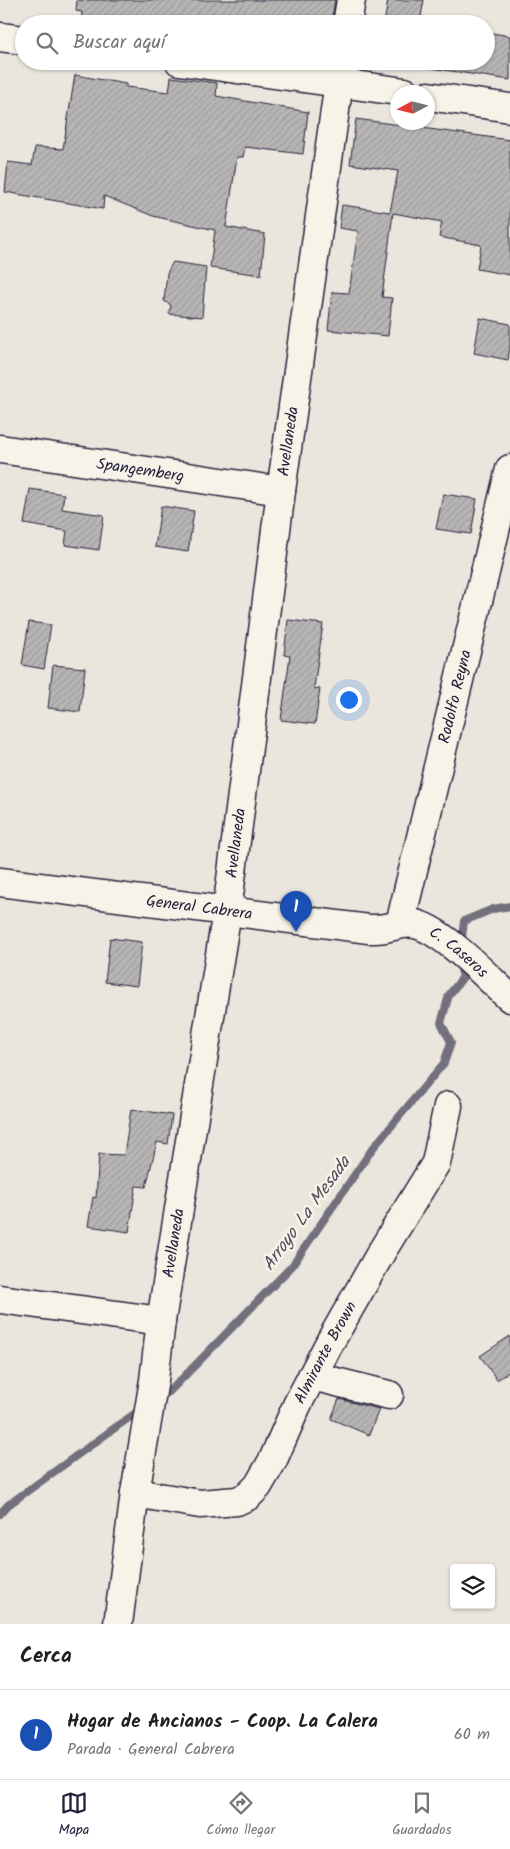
<!DOCTYPE html>
<html lang="es">
<head>
<meta charset="utf-8">
<style>
	body { margin:0; font-family:Kalam,sans-serif; background:#f2f2f2; color:#202124 }
	.controls { position:absolute; right:15px; bottom:15px; display:grid; overflow:hidden; border-radius:5px; box-shadow:0 1px 4px #0004 }
	.controls button { width:45px; height:45px; display:grid; place-items:center; padding:0; border:0; border-bottom:1px solid #e0e0e0; background:#fff; color:#202124; font:25px sans-serif }
	.compass { position:absolute; left:390px; top:85px; width:45px; height:45px; border-radius:50%; background:#fff; box-shadow:0 1px 4px #0004; rotate:263deg }
	.you { position:absolute; left:348px; top:699px; width:18px; height:18px; margin:-12px; border:4px solid #fff; border-radius:50%; background:#1a73e8; box-shadow:0 0 0 8px #1a73e833 }
	.badge { display:grid; place-items:center; width:32px; height:32px; border-radius:50%; background:#22223b; color:#fff; font-size:16px; font-weight:700 }
	.pin { position:absolute; translate:-50% -41px; filter:drop-shadow(0 1px 2px #0008) }
	.pin::after { content:''; position:absolute; top:26px; width:18px; height:15px; background:inherit; clip-path:polygon(0 0,100% 0,50% 100%) }
	.list { margin:0; padding:0; list-style:none }
	h2 { display:flex; justify-content:space-between; align-items:center; height:65px; margin:0; padding:0 20px; font-size:21px }
	h2 small { font-size:16px; font-weight:400; color:#757577 }
	.list li { display:grid; grid-template-columns:32px 1fr auto; gap:15px; align-items:center; box-sizing:border-box; height:90px; padding:0 20px; border-top:1px solid #e0e0e0 }
	.list b { display:block; font-size:19px; white-space:nowrap }
	.list p { margin:0; font-size:16px; white-space:nowrap; color:#757577 }
	.list em { font-size:16px; font-style:normal; color:#757577 }
	.icon { flex:none; width:28px; height:28px; fill:none; stroke:currentColor; stroke-width:2; stroke-linecap:round; stroke-linejoin:round }
	.map { position:relative; flex:none; width:510px; height:1624px; overflow:hidden }
	.search { position:absolute; background:#fff; box-shadow:0 1px 4px #0004; left:15px; right:15px; top:15px; height:55px; display:flex; align-items:center; gap:12px; box-sizing:border-box; padding:0 18px; border-radius:28px; color:#757577; font-size:19px }
	.sheet { height:155px; background:#fff }
	nav { display:flex; justify-content:space-around; align-items:center; box-sizing:border-box; height:70px; border-top:1px solid #e0e0e0; background:#fff; font-size:14px; color:#757577 }
	nav a { display:grid; justify-items:center; gap:2px }
	nav .on { color:#22223b }
	.map>svg:first-child { display:block }
	.lines { fill:none; stroke-linecap:round; stroke-linejoin:round }
	.stream { stroke:#716f7b; stroke-width:8 }
	.building { fill:url(#building-hatch); stroke:#22223b }
	.minor-casing { stroke:#22223b; stroke-width:31 }
	.minor { stroke:#f7f3e8; stroke-width:28 }
	.labels { text-anchor:middle; dominant-baseline:central; stroke-width:5; stroke-linejoin:round; paint-order:stroke }
	.street-label { font-size:16px; fill:#22223b; stroke:#f7f3e8 }
	.water-label { font-size:18px; font-style:italic; fill:#504f60; stroke:#f7f3e8 }
</style>
</head>
<body>
<div class="map">
<svg width="510" height="1624" viewBox="0 0 510 1624">
	<defs>
		<pattern id="building-hatch" width="6" height="6" patternUnits="userSpaceOnUse" patternTransform="scale(1.25)"><rect width="6" height="6" fill="#b8b6b5"/><path d="M-1 1l2-2M0 6l6-6M5 7l2-2" fill="none" stroke="#9e9c9d"/></pattern>
	</defs>
	<rect width="100%" height="100%" fill="#eae6de"/>
	<filter id="ink" filterUnits="userSpaceOnUse"><feTurbulence type="fractalNoise" baseFrequency=".02" numOctaves="2"/><feDisplacementMap in="SourceGraphic" scale="10" xChannelSelector="R" yChannelSelector="G"/><feConvolveMatrix kernelMatrix="1 2 1 2 8 2 1 2 1" color-interpolation-filters="sRGB"/></filter>
	<g filter="url(#ink)">
		<g class="lines">
			<g class="stream">
				<path d="M461,946L464,921L493,909L510,906"/>
				<path d="M157,1399L170,1391L292,1266L373,1148L444,1063L451,1042L441,1023L449,995L463,977L459,962"/>
				<path d="M0,1514L8,1505L141,1409"/>
			</g>
		</g>
		<g class="building">
			<path d="M77,0H335L331,24H148L110,17L109,24H81L82,12L76,11Z"/>
			<path d="M388,0H424L420,22L432,24H384Z"/>
			<path d="M486,32L510,36V80L385,61H486Z"/>
			<path d="M75,75L126,84V87L169,92L171,77L217,83L216,96L308,112L303,154L245,147L243,157H237L226,227L265,234L261,275L210,268L215,230L153,216L104,196L103,209L5,192L8,162L32,165L35,147L63,149Z"/>
			<path d="M356,119L510,140V275L477,269L481,245L439,237L442,222L393,213L382,297L392,298L388,336L328,330L332,292L349,293L358,231L339,228L342,205L390,212L398,171L350,164Z"/>
			<path d="M173,262L206,267L202,317L169,314L171,305L164,301L167,273Z"/>
			<path d="M480,318L510,324V347L508,360L474,353Z"/>
			<path d="M30,489L64,494L62,509L104,515L99,550L65,545L67,531L24,524Z"/>
			<path d="M443,494L477,499L471,534L436,529Z"/>
			<path d="M161,506L194,511L188,552L155,547Z"/>
			<path d="M288,620L323,624L314,688L320,689L315,724L281,720L290,656L284,655Z"/>
			<path d="M29,622L51,625L44,669L22,665Z"/>
			<path d="M53,665L85,668L80,712L48,708Z"/>
			<path d="M110,938L142,942L137,986L105,982Z"/>
			<path d="M131,1109L172,1115L168,1144L157,1142L146,1187L136,1186L129,1232L88,1226L93,1197L96,1198L99,1154L124,1155Z"/>
			<path d="M510,1336V1371L497,1380L480,1356Z"/>
			<path d="M339,1399L379,1409L369,1435L331,1419Z"/>
		</g>
		<g class="lines">
			<defs>
				<g id="minor">
					<path d="M347,24L351,0"/>
					<path d="M0,37L24,40"/>
					<path d="M179,61L405,92"/>
					<path d="M428,96L510,108"/>
					<path id="s1" d="M0,449L281,491"/>
					<path id="s2" d="M0,882L369,929C374,929 380,929 385,928C396,926 404,922 415,924C443,930 488,978 510,998"/>
					<path id="s3" d="M400,924L510,469"/>
					<path d="M0,1299L161,1321"/>
					<path d="M312,1376L389,1395"/>
					<path id="s4" d="M135,1493L200,1504L237,1501L248,1496L258,1486L273,1460L297,1405L330,1342L382,1251L436,1163L448,1106"/>
					<path id="s5" d="M118,1624L135,1493L154,1380L161,1321L227,911L281,491L342,61"/>
				</g>
			</defs>
			<use href="#minor" class="minor-casing"/>
			<use href="#minor" class="minor"/>
		</g>
	</g>
	<g class="labels">
		<g class="street-label">
			<text stroke="none"><textPath href="#s5" startOffset="1195">Avellaneda</textPath></text>
			<text stroke="none"><textPath href="#s1" startOffset="142">Spangemberg</textPath></text>
			<text stroke="none"><textPath href="#s3" startOffset="234">Rodolfo Reyna</textPath></text>
			<text stroke="none"><textPath href="#s5" startOffset="790">Avellaneda</textPath></text>
			<text stroke="none"><textPath href="#s2" startOffset="201">General Cabrera</textPath></text>
			<text stroke="none"><textPath href="#s2" startOffset="471">C. Caseros</textPath></text>
			<text stroke="none"><textPath href="#s5" startOffset="385">Avellaneda</textPath></text>
			<text stroke="none"><textPath href="#s4" startOffset="279">Almirante Brown</textPath></text>
		</g>
		<g class="water-label">
			<text transform="translate(307 1214) rotate(-54)">Arroyo La Mesada</text>
		</g>
	</g>
</svg>
<div class="controls">
<button><svg class="icon" aria-label="layers" viewBox="0 0 24 24"><path d="M12 4l9 5-9 5-9-5zM3 14l9 5 9-5"/></svg></button>
</div>
<svg class="compass" viewBox="-18 -18 36 36"><path d="M0-13l5 13h-10z" fill="#e53935"/><path d="M0 13l5-13h-10z" fill="#757577"/></svg>
<div class="you"></div>
<div class="pin badge" style="left:296px;top:932px;background:#1a4fb4">1</div>
<div class="search"><svg class="icon" aria-label="search" viewBox="0 0 24 24"><circle cx="10" cy="10" r="6"/><path d="M15 15l6 6"/></svg>Buscar aquí</div>
</div>
<section class="sheet">
<h2>Cerca<small></small></h2>
<ul class="list">
<li><span class="badge" style="background:#1a4fb4">1</span><div><b>Hogar de Ancianos - Coop. La Calera</b><p>Parada · General Cabrera</p></div><em>60 m</em></li>
</ul>
</section>
<nav>
<a class="on"><svg class="icon" aria-label="map" viewBox="0 0 24 24"><path d="M3 6l6-2 6 2 6-2v14l-6 2-6-2-6 2zM9 4v14M15 6v14"/></svg>Mapa</a>
<a><svg class="icon" aria-label="directions" viewBox="0 0 24 24"><path d="M12 3l9 9-9 9-9-9zM9 14v-3h6M13 9l2 2-2 2"/></svg>Cómo llegar</a>
<a><svg class="icon" aria-label="saved" viewBox="0 0 24 24"><path d="M7 4h10v16l-5-4-5 4z"/></svg>Guardados</a>
</nav>
</body>
</html>
